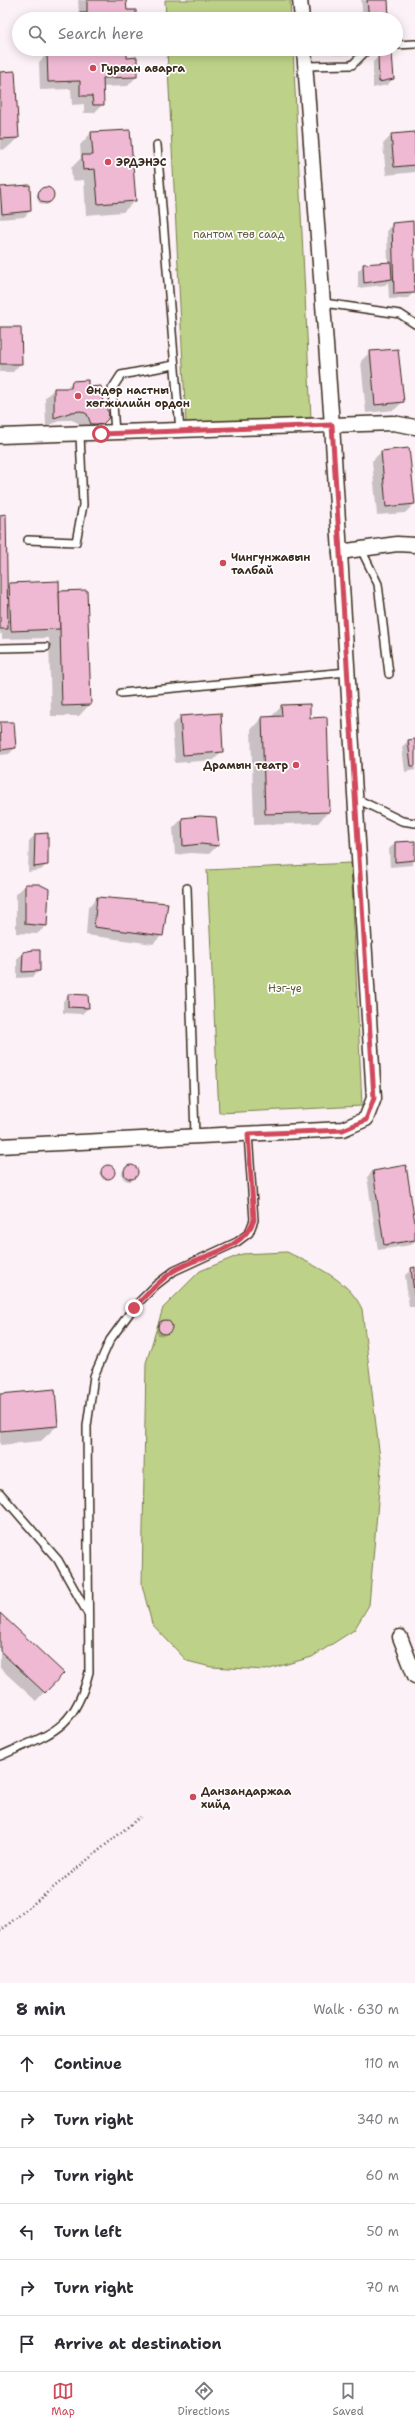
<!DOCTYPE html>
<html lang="en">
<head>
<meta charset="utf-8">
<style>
	body { margin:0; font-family:"Shantell Sans",sans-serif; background:#f2f2f3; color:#2b2b33 }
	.stop { position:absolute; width:12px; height:12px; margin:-9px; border:3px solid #d1495b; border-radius:50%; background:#fff }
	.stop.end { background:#d1495b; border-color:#fff; box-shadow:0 1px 4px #0008 }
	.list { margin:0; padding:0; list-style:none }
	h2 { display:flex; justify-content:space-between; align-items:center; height:52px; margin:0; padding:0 16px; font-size:17px }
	h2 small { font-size:13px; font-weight:400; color:#7c7c81 }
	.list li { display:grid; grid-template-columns:26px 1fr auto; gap:12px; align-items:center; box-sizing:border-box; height:56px; padding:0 16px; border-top:1px solid #e1e1e2 }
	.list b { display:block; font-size:15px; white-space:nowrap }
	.list em { font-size:13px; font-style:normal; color:#7c7c81 }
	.icon { flex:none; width:22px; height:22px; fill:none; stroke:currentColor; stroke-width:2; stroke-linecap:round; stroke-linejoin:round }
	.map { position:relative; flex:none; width:415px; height:1983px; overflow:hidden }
	.search { position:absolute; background:#fff; box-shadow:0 2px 10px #0003; left:12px; right:12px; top:12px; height:44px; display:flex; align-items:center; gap:10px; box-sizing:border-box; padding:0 14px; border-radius:22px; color:#7c7c81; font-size:15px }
	.sheet { height:388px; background:#fff }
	nav { display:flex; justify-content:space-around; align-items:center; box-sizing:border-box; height:56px; border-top:1px solid #e1e1e2; background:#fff; font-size:11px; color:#7c7c81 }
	nav a { display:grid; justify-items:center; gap:2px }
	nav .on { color:#d1495b }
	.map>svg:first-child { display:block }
	.green { fill:#bdd288; stroke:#7c7e53 }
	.shadow { fill:#0003 }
	.building { fill:#efb9d3; stroke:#3b2a1e }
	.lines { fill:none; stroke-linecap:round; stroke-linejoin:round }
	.service-casing { stroke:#3b2a1e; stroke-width:10 }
	.minor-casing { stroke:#3b2a1e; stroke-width:17 }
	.path { stroke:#3b2a1e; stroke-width:2.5; stroke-dasharray:1 3; stroke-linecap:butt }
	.service { stroke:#fff; stroke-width:7 }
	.minor { stroke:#fff; stroke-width:14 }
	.route { stroke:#d1495b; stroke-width:5 }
	.poi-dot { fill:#d1495b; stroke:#fff; stroke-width:1.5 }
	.labels { text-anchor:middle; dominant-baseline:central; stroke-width:3.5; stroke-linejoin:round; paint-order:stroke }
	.poi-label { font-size:11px; font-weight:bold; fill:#3b2a1e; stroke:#fff; text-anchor:start }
	.park-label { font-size:11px; fill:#625c3e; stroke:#fff }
</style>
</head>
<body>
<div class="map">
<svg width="415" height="1983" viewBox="0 0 415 1983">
	<rect width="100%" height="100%" fill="#fcf1f6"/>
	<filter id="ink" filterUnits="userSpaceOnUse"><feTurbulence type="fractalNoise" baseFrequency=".025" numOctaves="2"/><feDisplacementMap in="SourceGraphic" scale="8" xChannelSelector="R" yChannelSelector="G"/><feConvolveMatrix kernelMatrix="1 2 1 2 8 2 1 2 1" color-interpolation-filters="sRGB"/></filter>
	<g filter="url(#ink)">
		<g class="green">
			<path d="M165,0H290L291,19H166Z"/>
			<path d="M167,49H293L311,418L186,424Z"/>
			<path d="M351,863L362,1106L219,1113L207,870Z"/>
			<path d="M287,1252C315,1266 349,1280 362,1309L381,1467L369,1605L354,1630L312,1657L266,1670L211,1667L187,1661L152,1624L142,1585L146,1363L163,1308L200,1271L242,1254Z"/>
		</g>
		<g class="shadow">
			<path d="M78,0H125L126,11L135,19H75L79,15Z"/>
			<path d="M361,0H387L388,19H363Z"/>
			<path d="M80,49H126V59L136,58V77L128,86L102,87L103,104L94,113H84V104L72,105L71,89L40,90L39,62L48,53L80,52Z"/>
			<path d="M332,49H354L348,55H333Z"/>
			<path d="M379,56L393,79L387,85L373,88V62Z"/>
			<path d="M0,73L18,138L6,149L0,150Z"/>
			<path d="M91,133L135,201L123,212L86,215L84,180L72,181L71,168L81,158L80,145Z"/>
			<path d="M415,133V172L386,175L383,144L392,135Z"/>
			<path d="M0,188L30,211L24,217L0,219Z"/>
			<circle cx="45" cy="197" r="8"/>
			<path d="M393,224L414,292L408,298L389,299L388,282L385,285L358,288V271L364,265L388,264L387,230Z"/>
			<path d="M0,328L21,363L13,372H0Z"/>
			<path d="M397,350L403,402L394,410L366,413L361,361L370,352Z"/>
			<path d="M72,382L87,388L103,423L93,432L82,433L78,423L72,420H62L46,426L45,398L54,389H65Z"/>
			<path d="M381,452L414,504L405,513L377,515L372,461Z"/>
			<path d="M0,516L6,587L9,584L58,592L90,704L79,716H51L49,638L2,639V633L0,635Z"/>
			<path d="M282,706L309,719L329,811L318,823L254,825L251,729L262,718H270Z"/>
			<path d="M181,717L222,751L214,760L175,763L172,725Z"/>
			<path d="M0,723H13L15,748L9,754L0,755Z"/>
			<path d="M415,740V770L405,772L402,747L408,741Z"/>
			<path d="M182,819L218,845L209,854L191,853L175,855L173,828Z"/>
			<path d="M35,835L47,864L41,870L28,872L29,841Z"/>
			<path d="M415,842L413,865L390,867L389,849L395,843Z"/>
			<path d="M25,885L46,926L37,934L16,933V894Z"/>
			<path d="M97,898L162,935L153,944L86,935L88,907Z"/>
			<path d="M23,953L39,971L33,977L17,978V959Z"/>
			<path d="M69,995L88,996V1008L82,1014L63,1013V1001Z"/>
			<path d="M109,1166L113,1169L111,1177L103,1180L99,1173Z"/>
			<circle cx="129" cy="1174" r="7"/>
			<path d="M373,1171L415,1230V1241L411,1245L378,1250L367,1177Z"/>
			<path d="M415,1268V1307H409L405,1275Z"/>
			<path d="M164,1321L169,1323V1331L163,1336L158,1335L156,1331Z"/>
			<path d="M0,1395L57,1426L41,1441L0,1445Z"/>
			<path d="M0,1615L44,1692L36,1701L0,1668Z"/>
		</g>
		<g class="building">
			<path d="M87,0H126L127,10H136V19H79V13H87Z"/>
			<path d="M367,0H388L389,19H369Z"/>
			<path d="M89,49H127V58L137,57V77L103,78L104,105H93L92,96H80V81L48,82L47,52L89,51Z"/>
			<path d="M392,53L394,79L379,82L378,55Z"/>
			<path d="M15,71L19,138L0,139V72Z"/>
			<path d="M130,130L136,201L98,204L95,169L83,170L82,155H93L91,132Z"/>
			<path d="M415,132V165L394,167L391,134Z"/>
			<path d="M30,185L31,211L2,214L0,187Z"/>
			<circle cx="46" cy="195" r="8"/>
			<path d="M413,221L415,293L394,294L392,223Z"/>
			<path d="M391,262L392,279L364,283L363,264Z"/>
			<path d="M0,327H21L22,364H0Z"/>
			<path d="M398,349L404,402L375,405L370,351Z"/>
			<path d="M88,380V387L101,386L103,404L109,413L108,419L103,424H91L87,414L81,411L72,412L54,418V388H71L72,381Z"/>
			<path d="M409,448L415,504L386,507L381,451Z"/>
			<path d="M6,514L8,629H0V515Z"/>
			<path d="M59,581L60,629L11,631L9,583Z"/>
			<path d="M87,590L91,705L62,706L59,591Z"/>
			<path d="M310,704V718L327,717L330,812L265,814L262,717L282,716L281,705Z"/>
			<path d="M221,713L223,752L183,755L180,716Z"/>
			<path d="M0,722H14L16,748L1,750Z"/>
			<path d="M415,739V766H411L408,740Z"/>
			<path d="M200,816L216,817L219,846L201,844L183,846L182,818Z"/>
			<path d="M48,833V865L34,867L35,834Z"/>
			<path d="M415,841V860L395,862V842Z"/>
			<path d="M25,884H39L49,889L47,926L25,924Z"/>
			<path d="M97,897L168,903L163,936L94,927Z"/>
			<path d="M33,950H40V971L22,972L23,952Z"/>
			<path d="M68,994L88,995L89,1008L68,1007Z"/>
			<path d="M406,1165L415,1223V1240L384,1245L373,1171Z"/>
			<circle cx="131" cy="1172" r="7"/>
			<circle cx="108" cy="1172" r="7"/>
			<path d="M415,1267V1301L411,1268Z"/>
			<circle cx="165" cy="1327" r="7"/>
			<path d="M55,1389L58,1426L0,1431V1394Z"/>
			<path d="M0,1613L64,1673L45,1693L0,1651Z"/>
		</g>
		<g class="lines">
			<defs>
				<g id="service">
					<path d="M396,45L415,44"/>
					<path d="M305,66L352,65L368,49"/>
					<path d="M157,145L180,431"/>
					<path d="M324,303L400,314L415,324"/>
					<path d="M115,433L112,389L121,375L174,365"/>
					<path d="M28,540L76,542L83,505L80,435"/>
					<path d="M361,549L378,584L389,674"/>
					<path d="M0,648L46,647"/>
					<path d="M121,693L347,672"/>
					<path d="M355,798L402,821L415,823"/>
					<path d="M187,888L195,1136"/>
					<path d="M0,1493L58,1560L88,1614"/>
					<path d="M0,1756C51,1733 74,1731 89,1672L87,1426L94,1376L110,1340L134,1307L156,1285L174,1271L237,1242L249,1233L254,1220L248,1134"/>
				</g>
				<g id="minor">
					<path d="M300,0L302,19"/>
					<path d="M0,436L393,423L415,427"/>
					<path d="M340,552L397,544L415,545"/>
					<path d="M0,1146L343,1129L366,1119L374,1098L332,425L304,49"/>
					<path d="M400,1637L415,1676"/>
				</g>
			</defs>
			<use href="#service" class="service-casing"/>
			<use href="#minor" class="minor-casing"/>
			<path class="path" d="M0,1931L140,1817"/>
			<use href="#service" class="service"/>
			<use href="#minor" class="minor"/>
		</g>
	</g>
	<g class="lines" filter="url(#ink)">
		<path class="route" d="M101,434L332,425L374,1098L366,1120L343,1130L248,1134L254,1220C241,1253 199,1254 172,1272C158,1282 146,1295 134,1308"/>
	</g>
	<g class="poi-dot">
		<circle cx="93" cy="68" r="4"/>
		<circle cx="108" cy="162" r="4"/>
		<circle cx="78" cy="396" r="4"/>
		<circle cx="223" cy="563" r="4"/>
		<circle cx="296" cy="765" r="4"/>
		<circle cx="193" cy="1797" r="4"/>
	</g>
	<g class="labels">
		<g class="poi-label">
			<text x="101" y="68">Гурван аварга</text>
			<text x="116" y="162">ЭРДЭНЭС</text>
			<text x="86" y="390">Өндөр настны<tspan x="86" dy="13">хөгжилийн ордон</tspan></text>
			<text x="231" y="557">Чингүнжавын<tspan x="231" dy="13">талбай</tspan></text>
			<text x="288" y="765" text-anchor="end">Драмын театр</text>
			<text x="201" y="1791">Данзандаржаа<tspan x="201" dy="13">хийд</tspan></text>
		</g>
		<g class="park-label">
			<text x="239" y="234">пантом төв саад</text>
			<text x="285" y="988">Нэг-үе</text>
		</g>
	</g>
</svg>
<div class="stop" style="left:101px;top:434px"></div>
<div class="stop end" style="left:134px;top:1308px"></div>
<div class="search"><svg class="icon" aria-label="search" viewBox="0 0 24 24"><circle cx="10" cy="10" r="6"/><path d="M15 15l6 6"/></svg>Search here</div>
</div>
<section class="sheet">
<h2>8 min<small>Walk · 630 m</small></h2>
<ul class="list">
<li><svg class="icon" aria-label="ahead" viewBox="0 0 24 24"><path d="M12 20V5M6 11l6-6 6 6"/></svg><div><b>Continue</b></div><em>110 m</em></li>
<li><svg class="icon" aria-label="right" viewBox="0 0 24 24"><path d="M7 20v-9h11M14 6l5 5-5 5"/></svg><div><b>Turn right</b></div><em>340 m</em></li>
<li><svg class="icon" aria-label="right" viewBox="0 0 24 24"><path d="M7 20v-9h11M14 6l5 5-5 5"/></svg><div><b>Turn right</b></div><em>60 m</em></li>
<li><svg class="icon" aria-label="left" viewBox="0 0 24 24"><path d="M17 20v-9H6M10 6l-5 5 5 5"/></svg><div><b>Turn left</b></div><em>50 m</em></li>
<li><svg class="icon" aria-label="right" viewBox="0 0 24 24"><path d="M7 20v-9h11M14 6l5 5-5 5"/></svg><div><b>Turn right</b></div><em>70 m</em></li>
<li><svg class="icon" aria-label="arrive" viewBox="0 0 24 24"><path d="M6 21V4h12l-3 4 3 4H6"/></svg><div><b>Arrive at destination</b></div></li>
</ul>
</section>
<nav>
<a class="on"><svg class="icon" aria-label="map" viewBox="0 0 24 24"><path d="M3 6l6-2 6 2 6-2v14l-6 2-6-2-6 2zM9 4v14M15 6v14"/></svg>Map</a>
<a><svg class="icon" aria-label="directions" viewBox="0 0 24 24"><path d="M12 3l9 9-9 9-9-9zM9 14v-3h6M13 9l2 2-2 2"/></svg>Directions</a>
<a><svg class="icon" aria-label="saved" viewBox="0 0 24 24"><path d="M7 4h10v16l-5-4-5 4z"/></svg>Saved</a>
</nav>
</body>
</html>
